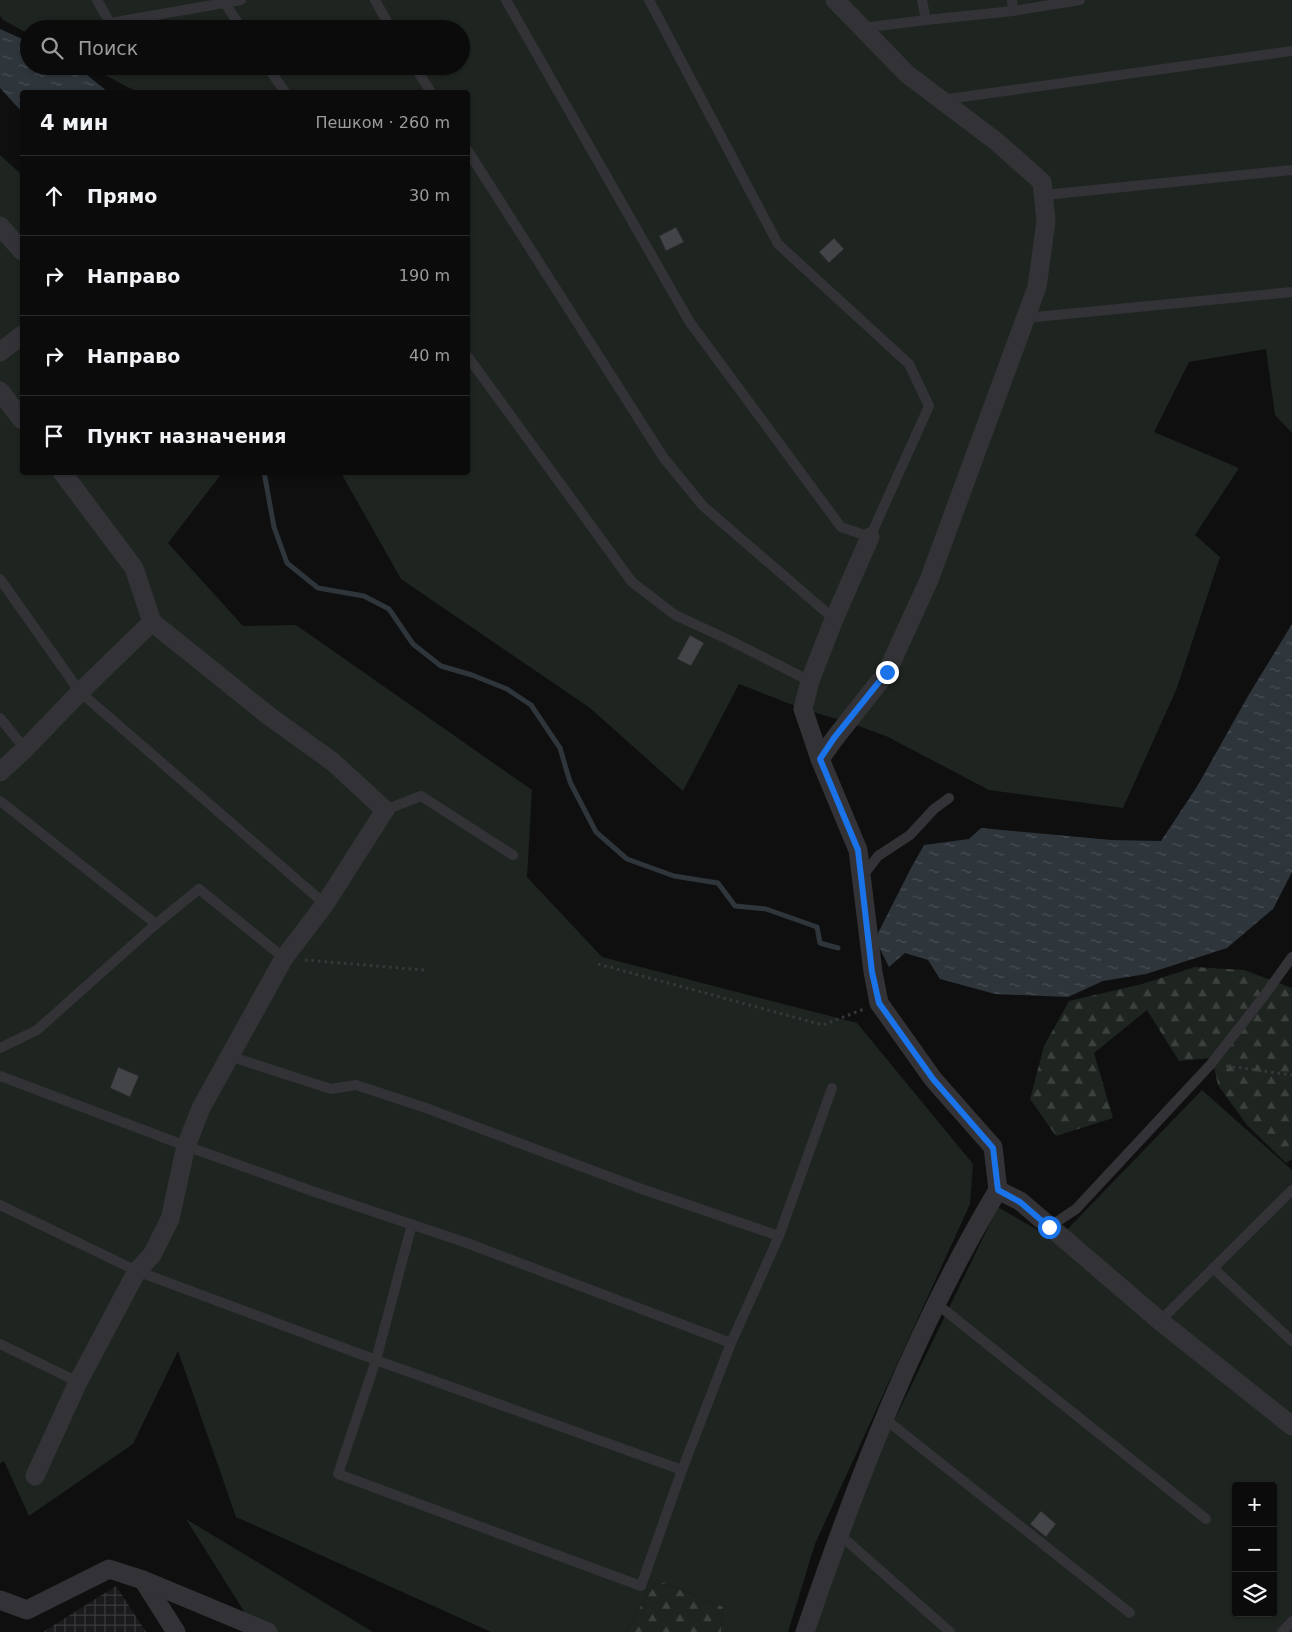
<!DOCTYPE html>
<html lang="ru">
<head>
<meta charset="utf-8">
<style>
	body { margin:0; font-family:"DejaVu Sans",sans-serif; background:#141415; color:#f1f3f6 }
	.controls { position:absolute; right:15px; bottom:15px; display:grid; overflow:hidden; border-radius:5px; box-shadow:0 1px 4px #0004 }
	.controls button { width:45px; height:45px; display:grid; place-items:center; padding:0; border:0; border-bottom:1px solid #2b2b2d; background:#0b0b0c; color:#f1f3f6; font:25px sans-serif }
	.stop { position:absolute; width:15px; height:15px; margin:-11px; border:4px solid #1a73e8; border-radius:50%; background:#fff }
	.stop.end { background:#1a73e8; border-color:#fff; box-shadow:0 1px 5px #0008 }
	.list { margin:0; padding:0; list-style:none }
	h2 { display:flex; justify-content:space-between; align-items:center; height:65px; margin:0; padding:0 20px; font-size:21px }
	h2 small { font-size:16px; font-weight:400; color:#9a9b9d }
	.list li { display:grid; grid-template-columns:32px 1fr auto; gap:15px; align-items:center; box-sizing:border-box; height:80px; padding:0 20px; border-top:1px solid #2b2b2d }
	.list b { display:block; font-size:19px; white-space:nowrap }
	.list em { font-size:16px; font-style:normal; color:#9a9b9d }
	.icon { flex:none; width:28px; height:28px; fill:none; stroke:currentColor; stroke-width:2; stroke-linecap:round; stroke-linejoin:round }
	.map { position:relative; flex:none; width:1292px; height:1632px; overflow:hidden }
	.search { position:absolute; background:#0b0b0c; box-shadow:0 1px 4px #0004; left:20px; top:20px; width:450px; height:55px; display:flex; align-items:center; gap:12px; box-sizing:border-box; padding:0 18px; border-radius:28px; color:#9a9b9d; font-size:19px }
	.panel { position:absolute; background:#0b0b0c; box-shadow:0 1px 4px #0004; left:20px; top:90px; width:450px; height:385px; border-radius:5px }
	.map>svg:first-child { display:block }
	.industrial { fill:url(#industrial-grid) }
	.green { fill:#1e241f; fill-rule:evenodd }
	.forest { fill:url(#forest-firs) }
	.water { fill:url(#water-ripples) }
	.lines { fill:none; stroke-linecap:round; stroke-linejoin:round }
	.stream { stroke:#2e353b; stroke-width:5 }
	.building { fill:#434448; stroke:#2a292c }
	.path { stroke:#37383c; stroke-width:3; stroke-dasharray:2.5 4; stroke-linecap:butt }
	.lane { stroke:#333337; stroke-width:10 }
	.street { stroke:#333337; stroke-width:19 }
	.route { stroke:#1a73e8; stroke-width:6 }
</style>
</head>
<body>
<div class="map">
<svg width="1292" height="1632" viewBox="0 0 1292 1632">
	<defs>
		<pattern id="industrial-grid" width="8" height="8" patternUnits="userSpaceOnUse" patternTransform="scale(1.25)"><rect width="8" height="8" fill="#1b1b1d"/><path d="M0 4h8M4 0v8" fill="none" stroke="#39393b"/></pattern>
		<pattern id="forest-firs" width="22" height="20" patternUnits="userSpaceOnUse" patternTransform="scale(1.25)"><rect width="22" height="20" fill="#1e241f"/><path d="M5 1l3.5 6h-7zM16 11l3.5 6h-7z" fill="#3c413d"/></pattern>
		<pattern id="water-ripples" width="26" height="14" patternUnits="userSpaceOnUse" patternTransform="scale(1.25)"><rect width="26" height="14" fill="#2e353b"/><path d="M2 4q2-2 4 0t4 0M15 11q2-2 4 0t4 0" fill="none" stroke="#494f55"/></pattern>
	</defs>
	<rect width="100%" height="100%" fill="#0f0f10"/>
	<path class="industrial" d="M116,1586L146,1632H43Z"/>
	<g class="green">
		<path d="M0,0H1292V433L1275,415L1266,349L1189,362L1154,432L1239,468L1195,535L1220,557L1177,688L1123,808L989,790L886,736L847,722L803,709L739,684L683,791L590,708L401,579L341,473L468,472V92H137L88,66H461V29H29V34L3,20L0,16Z"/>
		<path d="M0,155L22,175V472L222,473L168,543L243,626L296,625L532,790L527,877L602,957L857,1023L973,1164L970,1204L815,1544L788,1632H721L723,1607L657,1580L625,1632H491L236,1517L178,1351L133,1444L29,1516L4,1461L0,1463Z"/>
		<path d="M1202,1090L1292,1170V1632H810L838,1536L998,1207L1056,1241ZM1236,1486H1273V1613H1236Z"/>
		<path d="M186,1519L373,1632H257Z"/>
	</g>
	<g class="forest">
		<path d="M1195,967L1244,970L1292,988V1159L1286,1163L1247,1125L1218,1085L1212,1058L1179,1061L1147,1010L1094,1053L1113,1118L1056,1136L1030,1099L1044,1046L1069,1001L1142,984Z"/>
		<path d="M657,1580L723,1607L721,1632H625Z"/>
	</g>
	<g class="water">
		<path d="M0,29L29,42V66H76L108,92H22V112L0,88Z"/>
		<path d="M1292,624V872L1273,909L1227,948L1146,974L1103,981L1068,997L995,994L940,979L928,960L905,953L889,967L875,939L911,868L924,845L969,839L981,828L1111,840L1161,841L1198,785L1248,696Z"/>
	</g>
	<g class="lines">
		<path class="stream" d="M264,472L274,527L287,563L318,588L364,596L389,609L413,644L441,666L472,675L507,689L531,705L560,748L570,782L596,832L627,859L674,876L718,883L735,906L766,909L817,927L820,943L838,948"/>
	</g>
	<g class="building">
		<path d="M676,227L684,242L666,251L659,236Z"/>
		<path d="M834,238L844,249L829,263L819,252Z"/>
		<path d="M690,635L704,643L691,666L677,659Z"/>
		<path d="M118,1067L139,1076L130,1097L110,1088Z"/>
		<path d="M1041,1511L1056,1524L1046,1537L1030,1524Z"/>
	</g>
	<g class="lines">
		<g class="path">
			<path d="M305,960L424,970"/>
			<path d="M598,964L823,1025L864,1009"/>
			<path d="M1226,1066L1292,1075"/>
		</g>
		<g class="lane">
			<path d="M97,0L110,23L241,0"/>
			<path d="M223,0L242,29"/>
			<path d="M375,0L391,29"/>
			<path d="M506,0L689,321L841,527L870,537L929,406L909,364L778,244L649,0"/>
			<path d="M922,0L926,20"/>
			<path d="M1012,0L1013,11"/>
			<path d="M862,28L926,20L1013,11L1080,0"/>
			<path d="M267,66L285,92"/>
			<path d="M414,66L431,92"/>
			<path d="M941,100L1292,51"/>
			<path d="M468,151L663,457L703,506L834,619"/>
			<path d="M1044,195L1292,170"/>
			<path d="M1025,318L1292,292"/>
			<path d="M468,357L632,582L675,615L729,640L810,681"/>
			<path d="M0,579L80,692L325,904"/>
			<path d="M0,718L25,749"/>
			<path d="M0,801L156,924"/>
			<path d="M385,810L421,796L513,855"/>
			<path d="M862,877L878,856L910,835L934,809L949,798"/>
			<path d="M0,1048L37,1030L156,924L199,889L284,958"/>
			<path d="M229,1056L331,1089L356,1085L426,1108L639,1188L779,1236"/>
			<path d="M0,1076L186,1146L312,1191L467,1243L731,1343"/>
			<path d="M0,1205L137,1271L376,1360L682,1470"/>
			<path d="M412,1224L376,1360L338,1474L641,1586L682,1470L731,1343L779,1236L832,1088"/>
			<path d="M1049,1227L1076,1209L1211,1064L1264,996L1292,957"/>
			<path d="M1213,1268L1292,1341"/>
			<path d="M937,1304L1206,1519"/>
			<path d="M1160,1321L1292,1190"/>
			<path d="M0,1344L78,1382"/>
			<path d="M885,1419L1130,1613"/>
			<path d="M839,1534L950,1632"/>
			<path d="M1282,1632L1292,1621"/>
		</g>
		<g class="street">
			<path d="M0,226L22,251"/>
			<path d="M0,352L22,335"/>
			<path d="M0,391L22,420"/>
			<path d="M870,537L834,619L810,681L803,709L820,759L858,850L873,972L879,1003L933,1079L993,1147L998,1190"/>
			<path d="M820,759L835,738L887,672L929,580L1037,287L1046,221L1042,182L997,142L907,74L835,0"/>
			<path d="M0,772L25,749L80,692L152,622"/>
			<path d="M35,1476L78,1382L137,1271L152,1255L170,1219L186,1146L201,1108L284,958L325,904L385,810L333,762L269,716L152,622L134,568L62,472"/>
			<path d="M143,1580L176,1632"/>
			<path d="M0,1600L27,1610L109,1569L143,1580L268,1632"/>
			<path d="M805,1632C857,1480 915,1328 998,1190L1020,1201L1160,1321L1292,1426"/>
		</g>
	</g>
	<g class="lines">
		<path class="route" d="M887,672L834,738L820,759L858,850L872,972L879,1003L933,1079L993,1148L998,1190L1020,1202L1049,1227"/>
	</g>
</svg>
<div class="controls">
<button>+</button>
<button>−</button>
<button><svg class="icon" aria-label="layers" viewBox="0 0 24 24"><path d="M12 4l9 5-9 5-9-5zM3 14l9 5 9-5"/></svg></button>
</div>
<div class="stop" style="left:1049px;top:1227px"></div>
<div class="stop end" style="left:887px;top:672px"></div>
<div class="search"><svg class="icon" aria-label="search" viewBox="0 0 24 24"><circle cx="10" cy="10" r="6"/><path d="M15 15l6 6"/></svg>Поиск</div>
<section class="panel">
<h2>4 мин<small>Пешком · 260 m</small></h2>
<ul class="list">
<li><svg class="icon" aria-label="ahead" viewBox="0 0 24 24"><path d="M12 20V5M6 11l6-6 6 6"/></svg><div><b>Прямо</b></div><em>30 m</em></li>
<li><svg class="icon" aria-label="right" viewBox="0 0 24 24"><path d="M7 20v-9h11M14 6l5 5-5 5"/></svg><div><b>Направо</b></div><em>190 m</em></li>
<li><svg class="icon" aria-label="right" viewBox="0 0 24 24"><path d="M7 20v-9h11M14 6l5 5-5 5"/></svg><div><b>Направо</b></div><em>40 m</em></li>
<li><svg class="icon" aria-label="arrive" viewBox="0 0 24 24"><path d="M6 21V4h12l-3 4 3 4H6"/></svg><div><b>Пункт назначения</b></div></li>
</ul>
</section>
</div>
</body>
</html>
